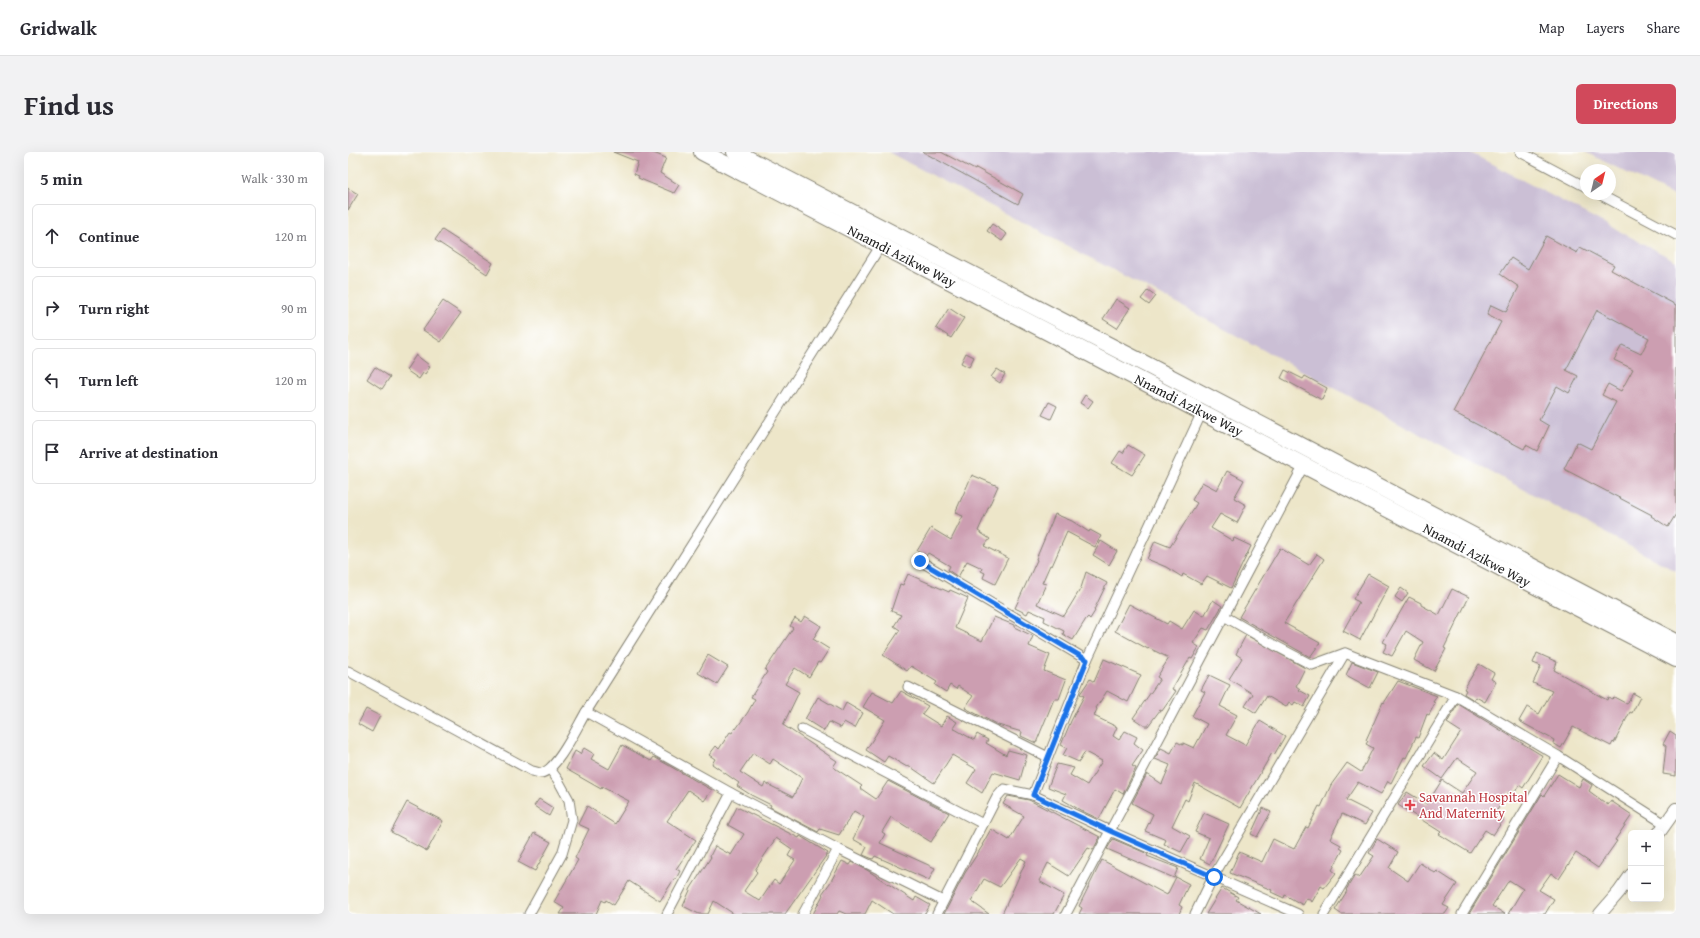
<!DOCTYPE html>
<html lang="en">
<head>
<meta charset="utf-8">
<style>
	body { margin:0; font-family:"Gentium Book Plus",serif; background:#f2f2f3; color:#2b2b33 }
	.controls { position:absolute; right:12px; bottom:12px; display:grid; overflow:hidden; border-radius:6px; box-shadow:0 4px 16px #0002 }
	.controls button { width:36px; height:36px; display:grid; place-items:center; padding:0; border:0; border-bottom:1px solid #e1e1e2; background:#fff; color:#2b2b33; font:20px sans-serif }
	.compass { position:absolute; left:1232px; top:12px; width:36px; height:36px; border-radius:50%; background:#fff; box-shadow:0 4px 16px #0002; rotate:35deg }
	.stop { position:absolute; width:12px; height:12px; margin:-9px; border:3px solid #1a73e8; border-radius:50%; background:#fff }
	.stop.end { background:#1a73e8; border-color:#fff; box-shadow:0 1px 4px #0008 }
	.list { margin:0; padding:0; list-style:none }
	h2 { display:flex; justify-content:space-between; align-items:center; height:52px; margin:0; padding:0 16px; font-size:17px }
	h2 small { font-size:13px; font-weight:400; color:#7c7c81 }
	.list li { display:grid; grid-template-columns:26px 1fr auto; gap:12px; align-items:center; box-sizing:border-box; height:64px; margin:0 8px 8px; padding:0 8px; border:1px solid #e1e1e2; border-radius:6px }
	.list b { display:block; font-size:15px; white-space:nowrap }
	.list em { font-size:13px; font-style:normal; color:#7c7c81 }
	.icon { flex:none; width:22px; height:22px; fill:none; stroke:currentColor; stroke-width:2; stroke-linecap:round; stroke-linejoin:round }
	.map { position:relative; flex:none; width:1328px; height:762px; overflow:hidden; border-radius:6px }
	header { display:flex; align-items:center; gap:24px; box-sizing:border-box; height:56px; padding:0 20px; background:#fff; border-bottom:1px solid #e1e1e2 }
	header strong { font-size:19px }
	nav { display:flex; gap:22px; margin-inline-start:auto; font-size:14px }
	.intro { display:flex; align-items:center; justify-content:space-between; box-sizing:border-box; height:96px; padding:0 24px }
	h1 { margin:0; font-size:28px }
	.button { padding:10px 18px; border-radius:6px; background:#d1495b; color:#fff; font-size:14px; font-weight:700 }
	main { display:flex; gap:24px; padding:0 24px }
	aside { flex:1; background:#fff; border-radius:6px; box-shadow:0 4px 16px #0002 }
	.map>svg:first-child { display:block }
	.industrial { fill:#cbbfd5 }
	.building { fill:#cc9eb1; fill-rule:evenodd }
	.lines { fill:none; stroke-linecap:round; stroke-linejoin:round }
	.minor-casing { stroke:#848172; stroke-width:11 }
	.tertiary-casing { stroke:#848172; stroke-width:14 }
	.trunk-casing { stroke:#848172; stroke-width:18 }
	.minor { stroke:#fff; stroke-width:9 }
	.tertiary { stroke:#fff; stroke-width:12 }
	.trunk { stroke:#fff; stroke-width:16 }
	.route { stroke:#1a73e8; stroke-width:5 }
	.health-dot { fill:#e0444e; stroke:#fff; stroke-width:1.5 }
	.labels { text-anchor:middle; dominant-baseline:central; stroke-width:3; stroke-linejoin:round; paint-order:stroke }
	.street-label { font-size:14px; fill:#1c1c1c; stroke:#fff }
	.health-label { font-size:14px; fill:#be3a42; stroke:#fff; text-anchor:start }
</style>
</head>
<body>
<header>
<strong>Gridwalk</strong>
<nav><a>Map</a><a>Layers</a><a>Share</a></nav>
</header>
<div class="intro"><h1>Find us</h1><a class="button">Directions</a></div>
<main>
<aside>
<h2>5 min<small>Walk · 330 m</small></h2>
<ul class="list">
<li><svg class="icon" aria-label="ahead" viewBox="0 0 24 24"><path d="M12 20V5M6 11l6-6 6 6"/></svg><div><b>Continue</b></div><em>120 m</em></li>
<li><svg class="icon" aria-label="right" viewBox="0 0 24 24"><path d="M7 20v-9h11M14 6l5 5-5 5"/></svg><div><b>Turn right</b></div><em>90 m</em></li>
<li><svg class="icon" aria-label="left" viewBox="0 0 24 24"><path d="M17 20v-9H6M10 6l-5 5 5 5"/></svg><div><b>Turn left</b></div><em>120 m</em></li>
<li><svg class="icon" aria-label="arrive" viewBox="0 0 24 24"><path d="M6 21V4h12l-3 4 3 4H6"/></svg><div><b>Arrive at destination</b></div></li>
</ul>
</aside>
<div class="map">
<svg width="1328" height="762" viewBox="0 0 1328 762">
	<rect width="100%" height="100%" fill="#fff"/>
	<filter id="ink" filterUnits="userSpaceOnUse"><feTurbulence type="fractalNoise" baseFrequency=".025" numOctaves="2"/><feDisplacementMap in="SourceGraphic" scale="8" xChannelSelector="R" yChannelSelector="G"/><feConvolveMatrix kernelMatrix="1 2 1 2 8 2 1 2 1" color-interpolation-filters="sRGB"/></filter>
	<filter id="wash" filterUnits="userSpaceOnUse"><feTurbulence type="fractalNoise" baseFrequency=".012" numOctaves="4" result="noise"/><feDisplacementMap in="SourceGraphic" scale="16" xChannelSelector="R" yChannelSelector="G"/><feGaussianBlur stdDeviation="0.9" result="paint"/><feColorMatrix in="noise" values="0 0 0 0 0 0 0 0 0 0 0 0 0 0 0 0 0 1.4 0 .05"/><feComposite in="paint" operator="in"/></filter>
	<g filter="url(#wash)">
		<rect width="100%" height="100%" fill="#ede6c9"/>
		<g class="industrial">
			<path d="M540,0H1121L1328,109V419L807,140Z"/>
			<path d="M1237,0H1328V45Z"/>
		</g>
		<g id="blocks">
			<g class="building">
				<path d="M265,0H303L318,6L312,21L331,33L326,41L290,26L291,24L286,22L290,10Z"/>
				<path d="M575,0H593L627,18L628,16L675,42L670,52Z"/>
				<path d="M0,36L10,42L0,58Z"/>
				<path d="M644,72L659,82L654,89L639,79Z"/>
				<path d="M94,78L145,111L139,122L87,88Z"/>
				<path d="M1198,84L1229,101L1232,95L1266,113L1263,118L1328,153V362L1320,375L1303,364L1304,363L1216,317L1229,290L1243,297L1268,250L1254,243L1260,232L1273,239L1285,217L1266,208L1274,193L1293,202L1301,186L1249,158L1218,218L1230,224L1221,241L1209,234L1191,268L1201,274L1189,299L1178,293L1176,297L1105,260L1153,170L1139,163L1143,153L1158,160L1171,135L1152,122L1163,106L1180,117Z"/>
				<path d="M800,138L808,144L801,153L793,147Z"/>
				<path d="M768,147L782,156L769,176L755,167Z"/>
				<path d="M95,149L113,161L93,190L75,178Z"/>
				<path d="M601,156L616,166L603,186L588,176Z"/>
				<path d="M618,201L626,205L621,215L613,211Z"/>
				<path d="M68,203L81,213L80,214L82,215L77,222L75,221L71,227L58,218Z"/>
				<path d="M27,215L42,225L34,237L19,227Z"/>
				<path d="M649,217L657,222L652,231L643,225Z"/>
				<path d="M937,218L955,227L957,224L979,236L974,248L933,226Z"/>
				<path d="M737,243L745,249L740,256L732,251Z"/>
				<path d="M701,250L709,254L703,267L694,263Z"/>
				<path d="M780,293L797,303L784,323L764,311L772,299L775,301Z"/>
				<path d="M879,319L896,328L886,346L898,353L889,371L872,362L863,376L885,389L886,386L903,394L883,436L859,424L853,432L835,422L834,425L818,415L799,407L807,389L822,395L849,351L844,348L854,330L869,338Z"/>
				<path d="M624,323L650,334L630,379L642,387L636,394L660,406L647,432L635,426L637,421L633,419L634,416L619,409L610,425L600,418L602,414L580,401L578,404L569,399L583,376L603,388L615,364L607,361Z"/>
				<path d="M707,362L724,369L741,380L742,378L753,384L747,395L719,380L704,414L702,413L694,431L698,432L689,452L716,464L733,436L738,420L759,431L746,458L747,459L742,467L740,465L738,467L725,488L715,482L716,479L696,469L697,465L681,458L679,462L667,456L689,408L688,407Z"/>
				<path d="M753,389L769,399L761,413L745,403Z"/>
				<path d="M932,396L961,413L969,402L976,407L936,471L972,491L962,505L891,465Z"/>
				<path d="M560,422L601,440L602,438L620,446L607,476L634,489L646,465L666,473V475L685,484L681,494L702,503L696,519L718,528L711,547H706L688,591L673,584L674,580L650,573L617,556L625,544L610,534L608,537L602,533L598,540L587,533L589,530L563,514L559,519L535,503L552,478L546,474L553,463L543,459L552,432L555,433Z"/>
				<path d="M1020,422L1041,434L1012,488L995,479L1011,450L1005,447Z"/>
				<path d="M1053,436L1060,441L1054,450L1047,445Z"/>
				<path d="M1104,437L1121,445L1096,496L1098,497L1086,519L1066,508L1075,490L1058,479L1044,504L1035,500L1039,492L1035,490L1061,445L1073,451V453L1091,463Z"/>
				<path d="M865,448L874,454L860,478L855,476L845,491L851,495L844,507L842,506L824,537L828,539L814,559L812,558L800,574H797L785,566L812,527L809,525L821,506L801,496L800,497L767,479L781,452L819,472L821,469L834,477L846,458L856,464Z"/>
				<path d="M457,464L473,474L465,487L481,497L472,511L470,510L461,525L447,516L437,532L451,540L435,573L489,609L485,615L514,634L512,636L528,647L540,629L601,661L583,690L543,665L534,680L537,682L532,691L587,716L581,728L527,704L525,707L515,703L519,695L505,687L516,665L506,659L491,683L472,677L470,680L422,655L423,653L403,643L389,634L391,631L364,612L367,607L361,603L368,594L371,597L382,580L384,581L387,576L388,577L400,560L407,547L403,545L419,520L417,518L445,476L442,474L447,466L453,470ZM405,601L422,612L425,607L454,626L445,645L417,631L415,635L392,620Z"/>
				<path d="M898,483L957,516L948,534L952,537L951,538L962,544L956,555L947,550L945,553L941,550L938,555L919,544L908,561L897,554L905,542L881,527L894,506L888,502Z"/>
				<path d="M1189,501L1209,510L1206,518L1259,548L1260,545L1264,547L1266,545L1279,552L1285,541L1292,545L1284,561L1282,560L1266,591L1265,590L1263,594L1225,575L1213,596L1205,591L1206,588L1171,569L1179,555L1191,562L1204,539L1185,531L1193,514L1185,511Z"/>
				<path d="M360,503L380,515L369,532L350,521Z"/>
				<path d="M756,507L793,523L780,550L759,539L748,556L749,557L746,564L769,575L765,584L771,588L777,579L789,585L786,591L795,598L784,614L788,616L775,642L767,637L751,667L734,659L715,648L718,642L700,635L709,612L726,616L722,623L739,633L754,609L737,600L731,610L715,603L719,596L713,593L723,569L736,544L732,542L742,527L746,530Z"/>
				<path d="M1004,510L1030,520L1022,536L998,523Z"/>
				<path d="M1131,512L1146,521L1143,527L1148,530L1137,550L1128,545L1126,548L1116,542L1118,538L1116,537Z"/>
				<path d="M861,523L882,533L872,554L889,563L878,583L897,593L912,569L937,584L926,603L924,601L892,656L847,631L840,649L837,647L824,674L842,684L833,700L816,692L818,688L797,679L805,662L784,651L799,622L814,632L822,613L807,607L813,596L823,601L829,590L835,593V591L846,596L859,572L844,564L857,540L853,538Z"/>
				<path d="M1050,529L1089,544L1085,550L1087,551L1081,563L1079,562L1070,586L1068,585L1058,606L1056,605L1043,631L1040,629L1033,642L1010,630L998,648L1024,661L1017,673L994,662L982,687L993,693L992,696L995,698L984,718L988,721L976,736L973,734L964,750L959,746L955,753L937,743L936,746L923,740L924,738L882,721L891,700L914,710L925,687L946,697L958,675L960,676L971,654L973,655L983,633L999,611L1013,620L1025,596L1018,592L1020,589L1018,588L1035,550L1036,551Z"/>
				<path d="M553,539L580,554L574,562L593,574L599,564L609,570L605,576L626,588L629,582L640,588L638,591L658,603L660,598L679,603L672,628L645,620L634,641L619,631L628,617L604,603L586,631L560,613L559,615L540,604L536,610L518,598L537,568L515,555L524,540L545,551Z"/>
				<path d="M470,545L494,559L498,551L515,561L507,576L496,570L493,576L481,570L476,579L457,567Z"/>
				<path d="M1110,552L1195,604L1175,636L1171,633L1166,642L1162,639L1147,661L1156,667L1145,683L1137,678L1122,701L1091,682L1093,680L1050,653L1059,640L1079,652L1094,628L1114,641L1129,619L1109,606L1094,627L1076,614L1086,601L1095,608L1113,580L1099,571Z"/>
				<path d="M18,557L32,564L24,580L10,572Z"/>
				<path d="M1322,579L1328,583V624L1315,622L1318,594L1315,592Z"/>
				<path d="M274,593L303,609L306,605L364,638L356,649L340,638L319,669L348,688L328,717L332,719L328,727H326L312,749L281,729L266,753L258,748L257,750L254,748L248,762H212L216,756L206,750L230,708L227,706L241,677L230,672L239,654L267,672L281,649L254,635L253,637L218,617L227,599L232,602L236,596L246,602L243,607L261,617Z"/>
				<path d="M1210,622L1231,635L1235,627L1244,633L1241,639L1260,653L1263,649L1284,663L1267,688L1269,689L1250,716L1228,701L1211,727L1203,721L1191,738L1206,747L1197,762H1160L1175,737L1161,728L1144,754L1157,762H1121L1194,642L1196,644Z"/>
				<path d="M660,644L681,648L752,685L745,698L740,696L721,724L700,711L691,729L716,743L706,762H654L678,709L673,706L652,735L636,727L623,749L641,762H596L617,721L635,693H634L643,677L661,688L676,664L655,652Z"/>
				<path d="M191,647L205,656L201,664L186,654Z"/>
				<path d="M59,650L95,669L79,699L43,680Z"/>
				<path d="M389,655L451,686L452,684L480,701L437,762H386L366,749L360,762H351L335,754L343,736L363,705L362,704L367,694L383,703L396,682L380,673ZM428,686L444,697L440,704L447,708L431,732L426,728L412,749L396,739L409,720L407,718Z"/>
				<path d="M915,656L923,660L909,685L903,682Z"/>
				<path d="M856,661L881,672L862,712L852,707L861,686L847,680Z"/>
				<path d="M186,681L203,690L187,719L170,710Z"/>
				<path d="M765,687L800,702L799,704L830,716L826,726L759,697Z"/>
				<path d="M1029,687L1050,700L1041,716L1060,729L1072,711L1087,721L1089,719L1109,732L1095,753L1101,756L1097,762H993L987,758L999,739L998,738L1007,723L1011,726L1026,704L1021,701Z"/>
				<path d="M754,708L819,743L828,725L841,732L831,753L834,755L831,762H731L734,756L731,754Z"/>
				<path d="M494,709L502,713L504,710L519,718L566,749L568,745L582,753L577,762H545L524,748L517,762H498L491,759L489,762H465L475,743L474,742L482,731Z"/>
				<path d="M874,736L890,745L888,748L913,762H858Z"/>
			</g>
		</g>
	</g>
	<g filter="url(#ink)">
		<use href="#blocks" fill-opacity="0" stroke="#848172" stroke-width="1"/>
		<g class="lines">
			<defs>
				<g id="minor">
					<path d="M1172,0L1238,35"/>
					<path d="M1251,42L1328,83"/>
					<path d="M572,409L739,508"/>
					<path d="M876,464L928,494L964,513L997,501L1108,544L1210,604L1317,672"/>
					<path d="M0,519L184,619C186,619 190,621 193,621C209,619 230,573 238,560L533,93"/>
					<path d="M560,535L700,605"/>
					<path d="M238,560L383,641L490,697L595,749"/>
					<path d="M454,577L635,672"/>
					<path d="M685,643L739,508L854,260"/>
					<path d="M181,762L214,702L224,668L221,648L210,628L202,617"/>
					<path d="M319,762L383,641"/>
					<path d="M455,762L490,697"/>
					<path d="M589,762L649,645L656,637L685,643L762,679L950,762"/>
					<path d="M718,762L956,313"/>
					<path d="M847,762L865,725L997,501"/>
					<path d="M976,762L1108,544"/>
					<path d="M1114,762L1210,604"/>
				</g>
				<g id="tertiary">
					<path d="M1311,681L1328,657"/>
					<path d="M1252,762L1271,740L1283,723"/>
				</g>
				<g id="trunk">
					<path d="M354,0L1328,507"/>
					<path d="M387,0L801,214L1328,490"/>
				</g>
			</defs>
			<use href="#minor" class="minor-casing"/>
			<use href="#tertiary" class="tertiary-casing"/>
			<use href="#trunk" class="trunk-casing"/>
			<use href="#minor" class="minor"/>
			<use href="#tertiary" class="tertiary"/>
			<use href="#trunk" class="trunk"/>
		</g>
	</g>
	<g class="lines" filter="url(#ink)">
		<path class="route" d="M572,409L739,508L685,643L762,679L866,725"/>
	</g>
	<path class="health-dot" d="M1060 647h4v4h4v4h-4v4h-4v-4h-4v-4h4z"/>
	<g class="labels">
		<g class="street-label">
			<text transform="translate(554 104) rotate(27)">Nnamdi Azikwe Way</text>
			<text transform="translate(841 253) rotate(27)">Nnamdi Azikwe Way</text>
			<text transform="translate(1129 403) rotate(28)">Nnamdi Azikwe Way</text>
		</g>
		<g class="health-label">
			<text x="1071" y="645">Savannah Hospital<tspan x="1071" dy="16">And Maternity</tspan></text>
		</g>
	</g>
</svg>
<div class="controls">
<button>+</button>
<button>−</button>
</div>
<svg class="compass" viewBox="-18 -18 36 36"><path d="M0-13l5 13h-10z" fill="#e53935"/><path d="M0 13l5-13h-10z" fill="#7c7c81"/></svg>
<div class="stop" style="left:866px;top:725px"></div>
<div class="stop end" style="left:572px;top:409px"></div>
</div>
</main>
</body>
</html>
